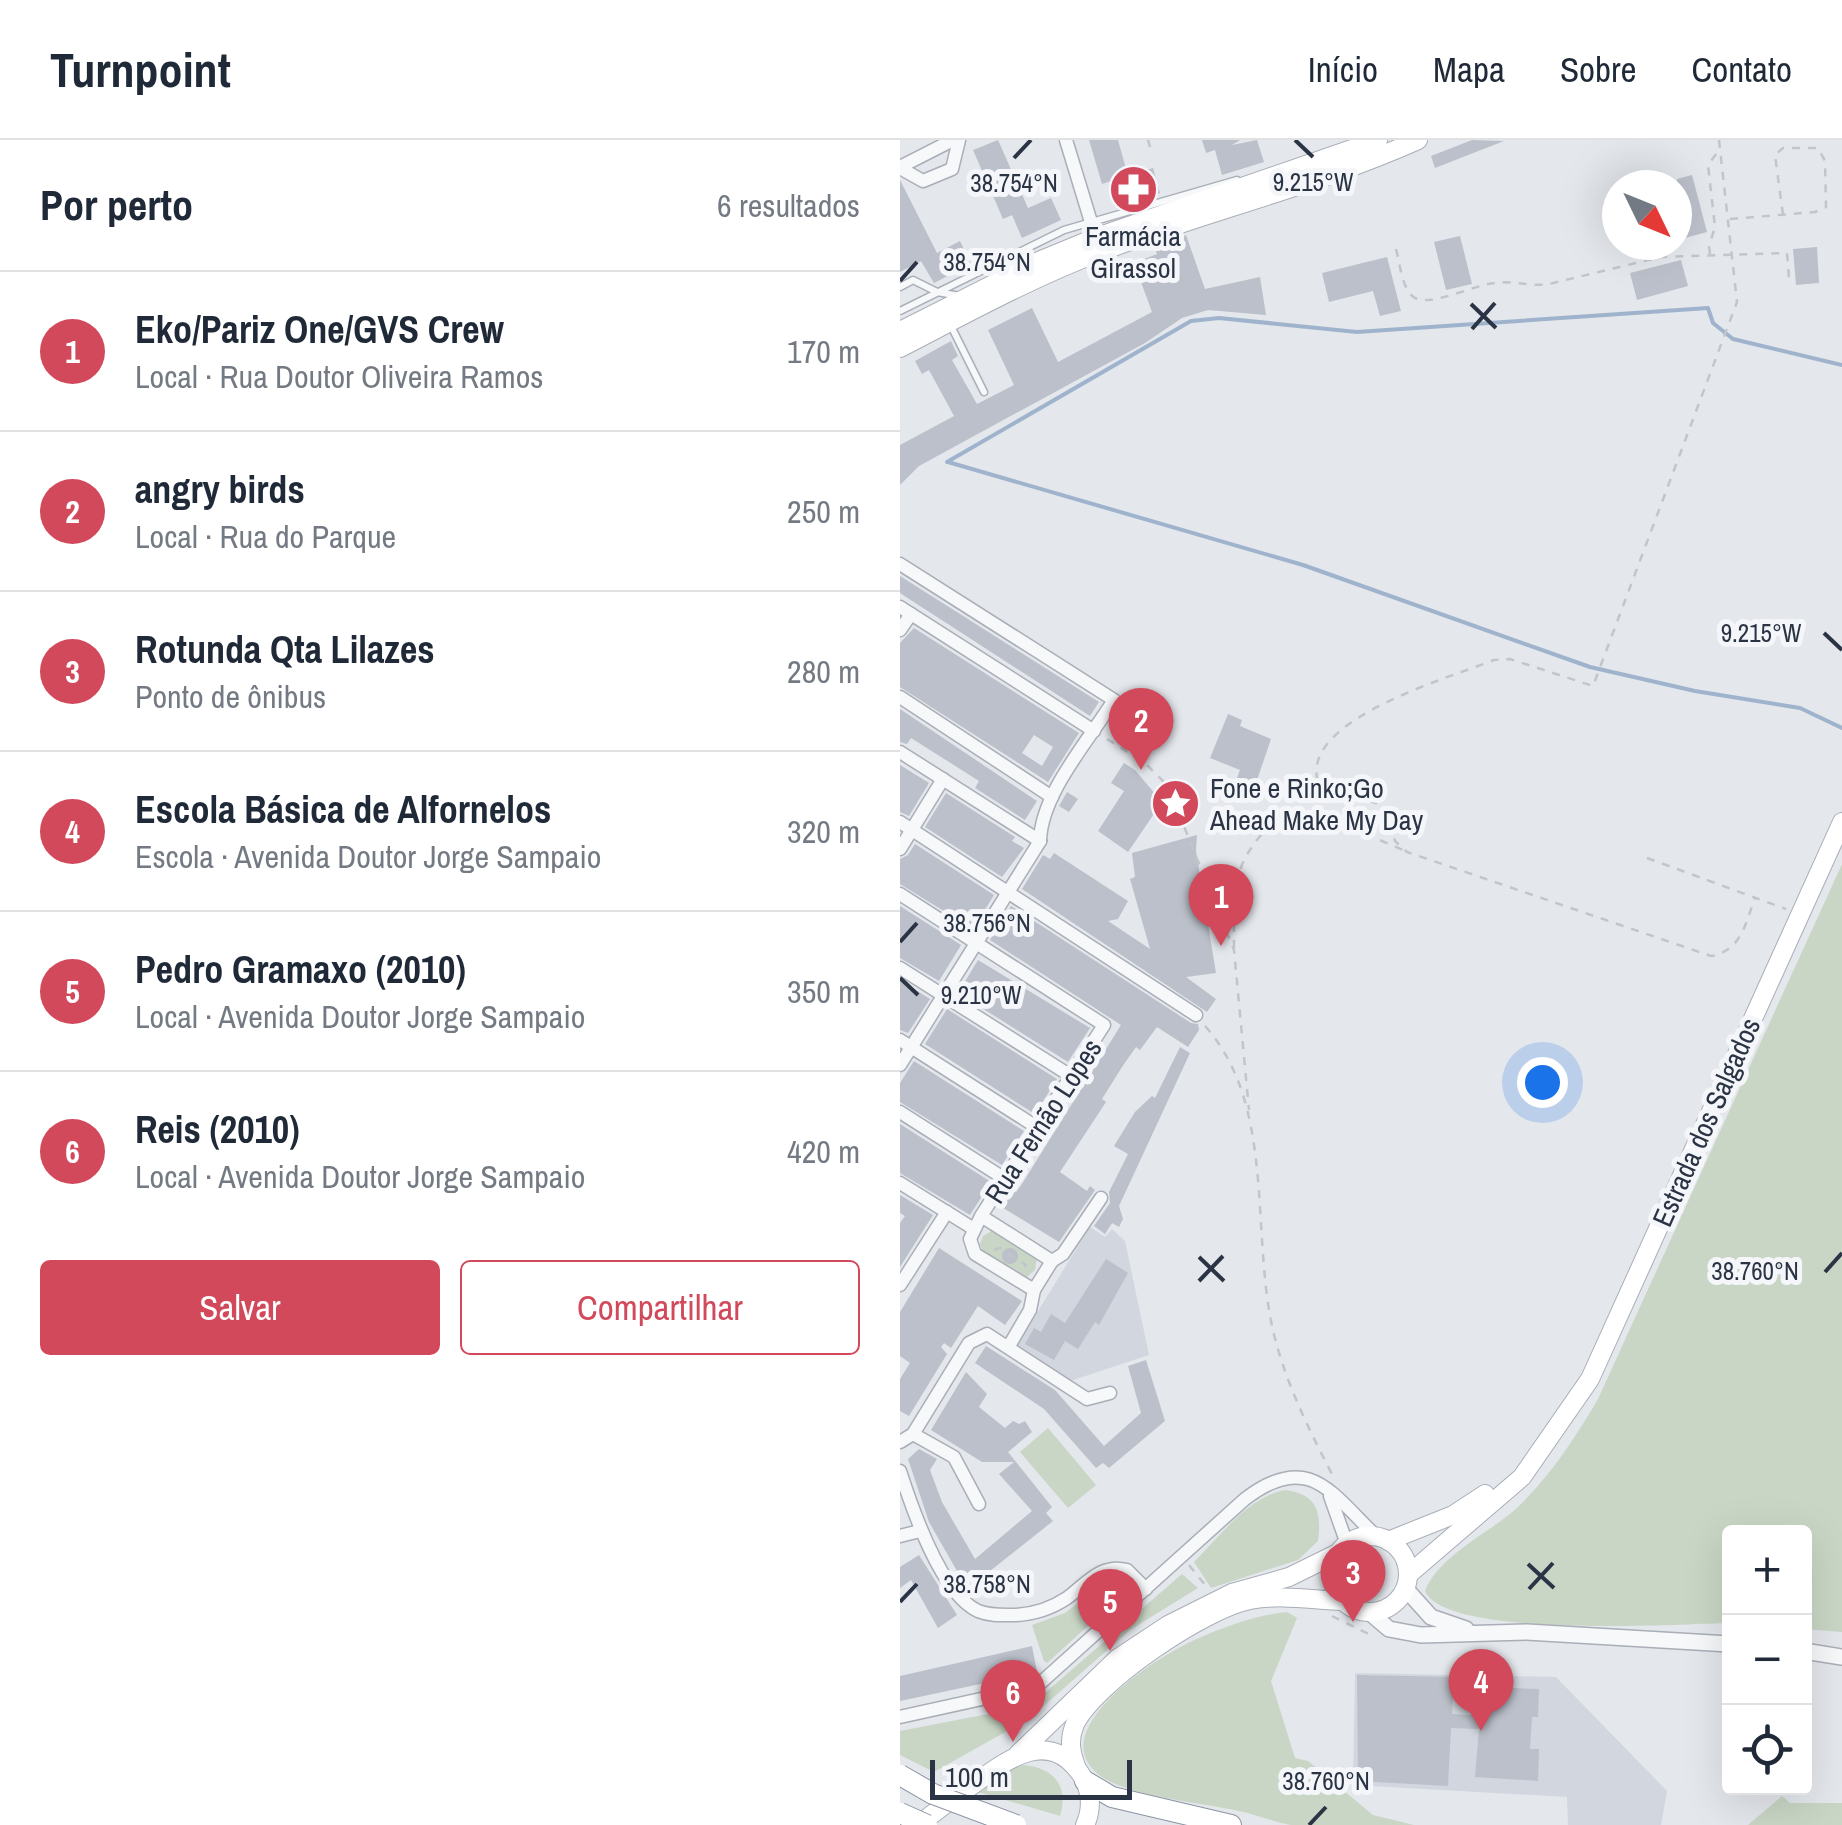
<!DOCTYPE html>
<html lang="pt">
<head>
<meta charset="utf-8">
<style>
	body { margin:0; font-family:"Archivo Narrow",sans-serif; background:#f2f2f3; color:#1f2937 }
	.controls { position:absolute; right:30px; bottom:30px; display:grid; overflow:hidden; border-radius:10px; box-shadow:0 10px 40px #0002 }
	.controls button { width:90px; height:90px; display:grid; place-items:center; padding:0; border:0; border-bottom:2px solid #e0e1e3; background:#fff; color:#1f2937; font:50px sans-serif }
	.compass { position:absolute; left:702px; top:30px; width:90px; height:90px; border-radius:50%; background:#fff; box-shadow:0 10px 40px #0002; rotate:133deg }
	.scale { position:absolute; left:30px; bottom:25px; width:202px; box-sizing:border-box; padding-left:10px; border:5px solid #2b3445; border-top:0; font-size:28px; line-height:35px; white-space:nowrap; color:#2b3445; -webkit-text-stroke:8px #f4f6f9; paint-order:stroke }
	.you { position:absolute; left:642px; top:942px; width:35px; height:35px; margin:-25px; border:8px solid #fff; border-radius:50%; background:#1a73e8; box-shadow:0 0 0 15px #1a73e833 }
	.badge { display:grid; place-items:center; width:65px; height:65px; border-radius:50%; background:#d1495b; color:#fff; font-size:32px; font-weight:700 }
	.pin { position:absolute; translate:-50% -82px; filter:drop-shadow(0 2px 5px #0008) }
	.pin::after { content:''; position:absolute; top:52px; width:35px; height:30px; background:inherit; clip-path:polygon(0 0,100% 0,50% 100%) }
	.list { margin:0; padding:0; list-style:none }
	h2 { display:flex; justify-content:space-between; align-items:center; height:130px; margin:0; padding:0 40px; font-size:42px }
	h2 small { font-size:32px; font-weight:400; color:#747a83 }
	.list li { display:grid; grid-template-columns:65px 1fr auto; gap:30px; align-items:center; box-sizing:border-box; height:160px; padding:0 40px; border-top:2px solid #e0e1e3 }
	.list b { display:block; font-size:38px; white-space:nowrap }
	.list p { margin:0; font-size:32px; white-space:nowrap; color:#747a83 }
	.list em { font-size:32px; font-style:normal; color:#747a83 }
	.actions { display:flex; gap:20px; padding:30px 40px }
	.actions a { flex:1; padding:22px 0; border:2px solid #d1495b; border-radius:10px; text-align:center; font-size:35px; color:#d1495b }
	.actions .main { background:#d1495b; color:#fff }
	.icon { flex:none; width:55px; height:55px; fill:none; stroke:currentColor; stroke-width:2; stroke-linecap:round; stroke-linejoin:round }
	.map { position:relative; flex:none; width:942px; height:1685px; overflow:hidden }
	header { display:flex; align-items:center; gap:60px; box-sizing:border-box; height:140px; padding:0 50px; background:#fff; border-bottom:2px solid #e0e1e3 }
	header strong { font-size:48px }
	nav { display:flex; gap:55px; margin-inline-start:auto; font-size:35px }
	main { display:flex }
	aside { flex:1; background:#fff }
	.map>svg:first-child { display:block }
	.built { fill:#d2d6de }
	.green { fill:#c9d6c5 }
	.water { fill:#9fb4cc }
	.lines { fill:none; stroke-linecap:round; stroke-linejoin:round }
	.stream { stroke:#9fb4cc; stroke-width:4 }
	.building { fill:#bbc0ca; fill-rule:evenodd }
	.service-casing { stroke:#a9aeb7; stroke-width:9 }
	.minor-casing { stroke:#a9aeb7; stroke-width:15 }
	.tertiary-casing { stroke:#a9aeb7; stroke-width:18 }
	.secondary-casing { stroke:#a9aeb7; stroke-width:20 }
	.trunk-casing { stroke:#8b94a3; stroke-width:22 }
	.path { stroke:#c2c5cb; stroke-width:2.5; stroke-dasharray:8 8; stroke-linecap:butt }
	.service { stroke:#f7f8fa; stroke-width:6 }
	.minor { stroke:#f7f8fa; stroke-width:12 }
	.tertiary { stroke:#f7f8fa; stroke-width:15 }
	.secondary { stroke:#fff; stroke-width:18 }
	.trunk { stroke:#fff; stroke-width:20 }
	.trunk-bridge-casing { stroke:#8b94a3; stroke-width:22; stroke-linecap:butt }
	.trunk-bridge { stroke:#fff; stroke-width:20 }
	.ticks { fill:none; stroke:#2b3445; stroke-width:4 }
	.labels { text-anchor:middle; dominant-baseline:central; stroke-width:10; stroke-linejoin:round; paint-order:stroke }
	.poi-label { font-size:28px; fill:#2b3445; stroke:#f4f6f9 }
	.street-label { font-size:28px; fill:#2b3445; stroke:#f4f6f9 }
	.ticks-label { font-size:25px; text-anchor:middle; fill:#2b3445; stroke:#f4f6f9; stroke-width:10; stroke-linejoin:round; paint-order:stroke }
</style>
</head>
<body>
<header>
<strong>Turnpoint</strong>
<nav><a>Início</a><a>Mapa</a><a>Sobre</a><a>Contato</a></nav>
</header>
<main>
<aside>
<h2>Por perto<small>6 resultados</small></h2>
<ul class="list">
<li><span class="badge">1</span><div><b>Eko/Pariz One/GVS Crew</b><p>Local · Rua Doutor Oliveira Ramos</p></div><em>170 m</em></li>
<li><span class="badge">2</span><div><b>angry birds</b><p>Local · Rua do Parque</p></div><em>250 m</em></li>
<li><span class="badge">3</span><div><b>Rotunda Qta Lilazes</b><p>Ponto de ônibus</p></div><em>280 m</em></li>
<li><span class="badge">4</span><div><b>Escola Básica de Alfornelos</b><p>Escola · Avenida Doutor Jorge Sampaio</p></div><em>320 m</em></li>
<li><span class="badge">5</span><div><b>Pedro Gramaxo (2010)</b><p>Local · Avenida Doutor Jorge Sampaio</p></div><em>350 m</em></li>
<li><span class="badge">6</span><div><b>Reis (2010)</b><p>Local · Avenida Doutor Jorge Sampaio</p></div><em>420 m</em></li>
</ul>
<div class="actions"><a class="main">Salvar</a><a>Compartilhar</a></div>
</aside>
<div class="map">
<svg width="942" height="1685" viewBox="0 0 942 1685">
	<rect width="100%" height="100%" fill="#e4e7ec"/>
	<g class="built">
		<path d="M190,1087L205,1097L212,1089L225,1101L249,1215L170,1241L117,1205Z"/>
		<path d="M455,1533L656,1537L767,1651L761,1685H668L667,1657L453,1645Z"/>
	</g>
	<g class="green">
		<path d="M942,724V1492L905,1489L904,1392H829V1483C778,1484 546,1499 525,1451C538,1416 591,1392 618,1367C651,1335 675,1298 698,1259Z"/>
		<path d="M93,1090L137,1117L135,1130L127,1137L83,1111L80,1104L83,1096Z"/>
		<path d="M148,1288L196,1345L168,1368L120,1312Z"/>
		<path d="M385,1350C417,1354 422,1372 418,1401L398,1420L311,1448L294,1422C320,1396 348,1357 385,1350Z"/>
		<path d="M282,1434L298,1448L230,1490L130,1578L34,1632L0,1615V1591L130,1566Z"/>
		<path d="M210,1442L218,1443L224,1453L147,1523L144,1521L132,1485L165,1473L200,1446Z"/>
		<path d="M387,1472L397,1478L371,1541L395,1618L408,1621L473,1675L514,1685C474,1685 430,1685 391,1685C374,1682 357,1675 339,1671C304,1663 226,1656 199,1635C141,1589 262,1513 299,1498C327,1486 356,1475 387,1472Z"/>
		<path d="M124,1625C154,1628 169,1646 160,1676L78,1652L108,1630Z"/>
		<path d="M882,1656L890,1663H942V1685H848Z"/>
	</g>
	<circle class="water" cx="470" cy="1435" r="14"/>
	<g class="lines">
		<g class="stream">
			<path d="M47,322L291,181L319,178L457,192L808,168L813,183L833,199L942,225"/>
			<path d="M48,322L403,425L690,527L795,551L900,568L942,588"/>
		</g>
	</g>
	<g class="building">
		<path d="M98,0L128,68L151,58L161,80L122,98L112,75L103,79L73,10Z"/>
		<path d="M189,0H218L228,36L253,28L260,53L219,65L211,41L202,44Z"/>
		<path d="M302,0H340L332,5L357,0L364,22L322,35L315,10L306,13Z"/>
		<path d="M572,0L604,1L535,28L531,16Z"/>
		<path d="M792,35L807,92L785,98L777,68V39Z"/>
		<path d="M0,40L37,113L60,101L71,124L34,143L21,121L0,132Z"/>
		<path d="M286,95L305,149L360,137L366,175L308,170L282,178L245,203L19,326L0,345V305L54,276L29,230L22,234L15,221L51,201L58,216L52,220L77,264L114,245L88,190L132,168L158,222L252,172L234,123L257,114L254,106Z"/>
		<path d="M560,96L572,144L546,150L534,102Z"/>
		<path d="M917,107L919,143L896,145L893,109Z"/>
		<path d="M487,117L501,171L480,176L473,151L429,162L422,133Z"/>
		<path d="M781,120L788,146L737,160L730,133Z"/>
		<path d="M0,436L199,562L190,576L0,453Z"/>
		<path d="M14,488L179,593L148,642L0,547V503ZM134,595L153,607L142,626L122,613Z"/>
		<path d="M0,569L137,661L125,680L75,648L79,641L11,598L7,604L0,602Z"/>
		<path d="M328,574L342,580L340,586L371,599L355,646L337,638L340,630L310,618Z"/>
		<path d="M224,623L235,630L262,662L228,712L198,691L224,651L211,643Z"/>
		<path d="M0,625L29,643L9,676L0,672Z"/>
		<path d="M167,652L178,659L169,672L159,666Z"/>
		<path d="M46,653L115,697L112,701L124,708L102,737L25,687Z"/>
		<path d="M297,695L296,711L316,833L286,837L316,859L307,872L122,749L143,715L150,719L154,713L228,761L218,779L208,781L250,809L230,739L235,737L232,713Z"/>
		<path d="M15,704L94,755L73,789L0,744V719L8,715Z"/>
		<path d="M0,766L61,805L39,841L0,818Z"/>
		<path d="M111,766L291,883L298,884L299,890L288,907L257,887L240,910L236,907L222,927L202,959L206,962L160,1032L187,1051L190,1046L195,1050L159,1102L100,1066L111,1048L116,1052L122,1044L221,885L90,800Z"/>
		<path d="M78,820L190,888L168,922L58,853Z"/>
		<path d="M0,840L30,859L8,893L0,890Z"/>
		<path d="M47,869L157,939L135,974L25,904Z"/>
		<path d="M280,907L290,913L219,1066L223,1079L219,1087L212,1083L205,1094L194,1086L210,1063L209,1052L228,1014L214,1006L235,972L252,956L255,958Z"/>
		<path d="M14,921L124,991L102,1025L0,962V943Z"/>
		<path d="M0,984L91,1042L70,1075L0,1033Z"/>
		<path d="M0,1055L33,1075L0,1127V1083L5,1076L0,1073Z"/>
		<circle cx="110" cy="1116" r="8"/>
		<path d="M39,1108L122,1161L105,1185L78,1166L51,1208L44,1203L41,1207L47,1214L9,1276L0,1271V1239L10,1223L0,1216V1172Z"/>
		<path d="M206,1119L228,1133L199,1185L195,1182L178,1209L165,1201L154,1220L125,1204L134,1188L141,1192L151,1174L165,1183Z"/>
		<path d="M86,1206L155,1250L204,1306L241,1273L228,1226L246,1220L265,1281L209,1328L203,1323L196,1328L144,1269L75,1223Z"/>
		<path d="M66,1232L87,1254L79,1267L105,1288L113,1281L119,1284L125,1281L132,1292L108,1312L152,1367L146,1373L153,1381L75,1443L70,1434L61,1438L29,1382L8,1319L19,1309L37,1319L30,1330L42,1362L75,1419L132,1371L99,1334L114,1322H82L31,1290Z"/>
		<path d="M19,1415L57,1475L38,1488L11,1440L0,1448V1427Z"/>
		<path d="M132,1506L137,1532L0,1561V1536Z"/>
		<path d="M457,1535L554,1537L552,1574L582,1576L584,1547L639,1549L638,1577H632L630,1609H639L638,1641L575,1637L579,1589L551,1588L548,1646L458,1641Z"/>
	</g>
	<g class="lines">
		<defs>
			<g id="service">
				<path d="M0,147L13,140L37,152L60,156"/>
				<path d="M0,171L164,90L337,40"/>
				<path d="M51,186L84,252"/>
			</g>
			<g id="minor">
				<path d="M166,0L191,82"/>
				<path d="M0,27L53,0"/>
				<path d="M0,28L23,41L52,29L59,0"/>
				<path d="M0,424L214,560C189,600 141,654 140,701"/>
				<path d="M0,467L194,591"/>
				<path d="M0,490L11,474"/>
				<path d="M0,557L152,657"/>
				<path d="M0,612L140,701"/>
				<path d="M0,682L296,875"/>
				<path d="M0,709L43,639"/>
				<path d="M0,754L204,885L81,1076L70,1099L75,1114L134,1150L152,1121L81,1076"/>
				<path d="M0,828L171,936"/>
				<path d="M0,900L138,988"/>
				<path d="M0,925L140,701"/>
				<path d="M0,972L105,1039"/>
				<path d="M0,1043L74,1089"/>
				<path d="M152,1121L163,1114L201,1058"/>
				<path d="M0,1145L47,1072"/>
				<path d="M109,1206L130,1170L134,1150"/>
				<path d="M13,1294L54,1317L79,1364"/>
				<path d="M0,1302L13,1294L69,1203L87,1194L187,1259L210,1253"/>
				<path d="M0,1331C12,1368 41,1454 78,1471C90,1476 103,1475 116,1475C135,1474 152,1468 167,1458C186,1444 201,1423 227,1430L246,1449"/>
				<path d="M430,1356L447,1404"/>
				<path d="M0,1396L20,1391"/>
				<path d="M0,1577L136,1547L345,1359C409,1310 431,1353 477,1397"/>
			</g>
			<g id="tertiary">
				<path d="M505,1448L531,1477L566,1489"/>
				<path d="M469,1472L489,1489L521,1495L627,1492L829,1504"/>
				<path d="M904,1511L942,1517"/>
			</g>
			<g id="secondary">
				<path d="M0,191L141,120L197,97L478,0"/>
				<path d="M0,208C66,174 131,138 200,112C305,72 415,46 518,0"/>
				<circle cx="470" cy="1434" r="38"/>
				<path d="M488,1401L553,1375L585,1354"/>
				<path d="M508,1435L622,1337L690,1239L942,682"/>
				<path d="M118,1614L218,1518L268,1485L332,1453L389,1437L440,1412"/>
				<path d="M177,1629C171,1613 168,1601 175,1584C196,1542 304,1469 350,1460C381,1454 412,1460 443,1461"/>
				<path d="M19,1685C35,1671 53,1659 70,1647C103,1623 146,1586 180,1633C191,1648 193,1668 185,1685"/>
			</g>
			<path id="trunk" d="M185,1641L212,1657L331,1685"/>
		</defs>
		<use href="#service" class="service-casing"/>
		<use href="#minor" class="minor-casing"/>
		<use href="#tertiary" class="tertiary-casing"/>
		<use href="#secondary" class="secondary-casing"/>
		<use href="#trunk" class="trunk-casing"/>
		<g class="path">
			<path d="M248,0L250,7"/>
			<path d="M819,0L837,162L693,546L610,519L594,520C549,538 406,578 417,638L428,648L476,663L489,676L495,701L507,712L811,816C842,810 845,784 855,758"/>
			<path d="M830,79L915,72L926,67L925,21L918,8H883L875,15L883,75"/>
			<path d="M496,109C500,123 502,153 517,159C534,165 575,145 594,143C613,140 630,147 649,144L761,117L887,113L889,139"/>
			<path d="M810,114L809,106L815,87L808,25L820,9"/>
			<path d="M207,599L245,623L288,666L275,664L334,810L349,970"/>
			<path d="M747,718L886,769"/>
			<path d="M334,808C334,740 331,722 383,672L425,673L428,678L503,710"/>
			<path d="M305,886C374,963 352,1086 371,1181C382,1236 408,1288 434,1338"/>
			<path d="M94,1110L100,1108L126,1125L123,1129"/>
			<path d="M289,1425L306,1446"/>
			<path d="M432,1476L475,1497"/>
		</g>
		<use href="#service" class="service"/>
		<use href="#minor" class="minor"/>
		<use href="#tertiary" class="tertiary"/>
		<use href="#secondary" class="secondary"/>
		<use href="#trunk" class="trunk"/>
		<defs>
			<g id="trunk-bridge">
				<path d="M0,1635L33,1654L116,1685"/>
				<path d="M0,1673L27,1685"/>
			</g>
		</defs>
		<use href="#trunk-bridge" class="trunk-bridge-casing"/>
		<use href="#trunk-bridge" class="trunk-bridge"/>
	</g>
	<path class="ticks" d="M395,0L413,17M114,18L131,0M0,141L17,122M571,164L596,188M572,189L595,163M924,493L942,510M0,802L17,783M0,838L18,855M299,1117L324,1141M925,1132L942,1113M299,1141L323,1116M628,1424L654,1448M629,1449L653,1423M0,1462L17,1444M409,1685L426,1667"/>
	<defs>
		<symbol id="pharmacy-disc" viewBox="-11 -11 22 22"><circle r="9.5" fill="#d1495b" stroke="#f4f6f9"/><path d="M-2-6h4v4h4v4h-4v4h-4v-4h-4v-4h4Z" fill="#fff"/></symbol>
		<symbol id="sight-disc" viewBox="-11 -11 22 22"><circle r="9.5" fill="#d1495b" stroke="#f4f6f9"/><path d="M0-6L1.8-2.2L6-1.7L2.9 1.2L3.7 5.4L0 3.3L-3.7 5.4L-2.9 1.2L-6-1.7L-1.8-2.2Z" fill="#fff"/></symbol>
	</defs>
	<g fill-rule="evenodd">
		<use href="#pharmacy-disc" x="206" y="22" width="55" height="55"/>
		<use href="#sight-disc" x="248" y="636" width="55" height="55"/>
	</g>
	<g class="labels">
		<g class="poi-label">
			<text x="233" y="96">Farmácia<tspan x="233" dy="32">Girassol</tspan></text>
			<text x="310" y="648" text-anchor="start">Fone e Rinko;Go<tspan x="310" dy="32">Ahead Make My Day</tspan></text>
		</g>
		<g class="street-label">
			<text transform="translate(143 981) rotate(-57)">Rua Fernão Lopes</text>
			<text transform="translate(806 982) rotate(-66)">Estrada dos Salgados</text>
		</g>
	</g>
	<g class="ticks-label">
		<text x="413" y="51">9.215°W</text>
		<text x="114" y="52">38.754°N</text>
		<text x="87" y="131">38.754°N</text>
		<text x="861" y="502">9.215°W</text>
		<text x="87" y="792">38.756°N</text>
		<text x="81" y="864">9.210°W</text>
		<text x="855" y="1140">38.760°N</text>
		<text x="87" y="1453">38.758°N</text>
		<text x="426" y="1650">38.760°N</text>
	</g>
</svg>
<div class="controls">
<button>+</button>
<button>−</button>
<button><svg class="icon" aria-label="locate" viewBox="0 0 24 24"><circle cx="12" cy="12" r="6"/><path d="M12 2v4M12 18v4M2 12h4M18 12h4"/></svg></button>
</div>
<svg class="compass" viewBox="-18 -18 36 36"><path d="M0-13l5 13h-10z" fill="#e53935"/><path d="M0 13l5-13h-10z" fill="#747a83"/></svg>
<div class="scale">100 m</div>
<div class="you"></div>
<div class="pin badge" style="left:321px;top:806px">1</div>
<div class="pin badge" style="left:241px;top:630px">2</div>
<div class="pin badge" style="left:453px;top:1482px">3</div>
<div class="pin badge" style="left:581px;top:1591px">4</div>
<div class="pin badge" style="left:210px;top:1511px">5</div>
<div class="pin badge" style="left:113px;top:1602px">6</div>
</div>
</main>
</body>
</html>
